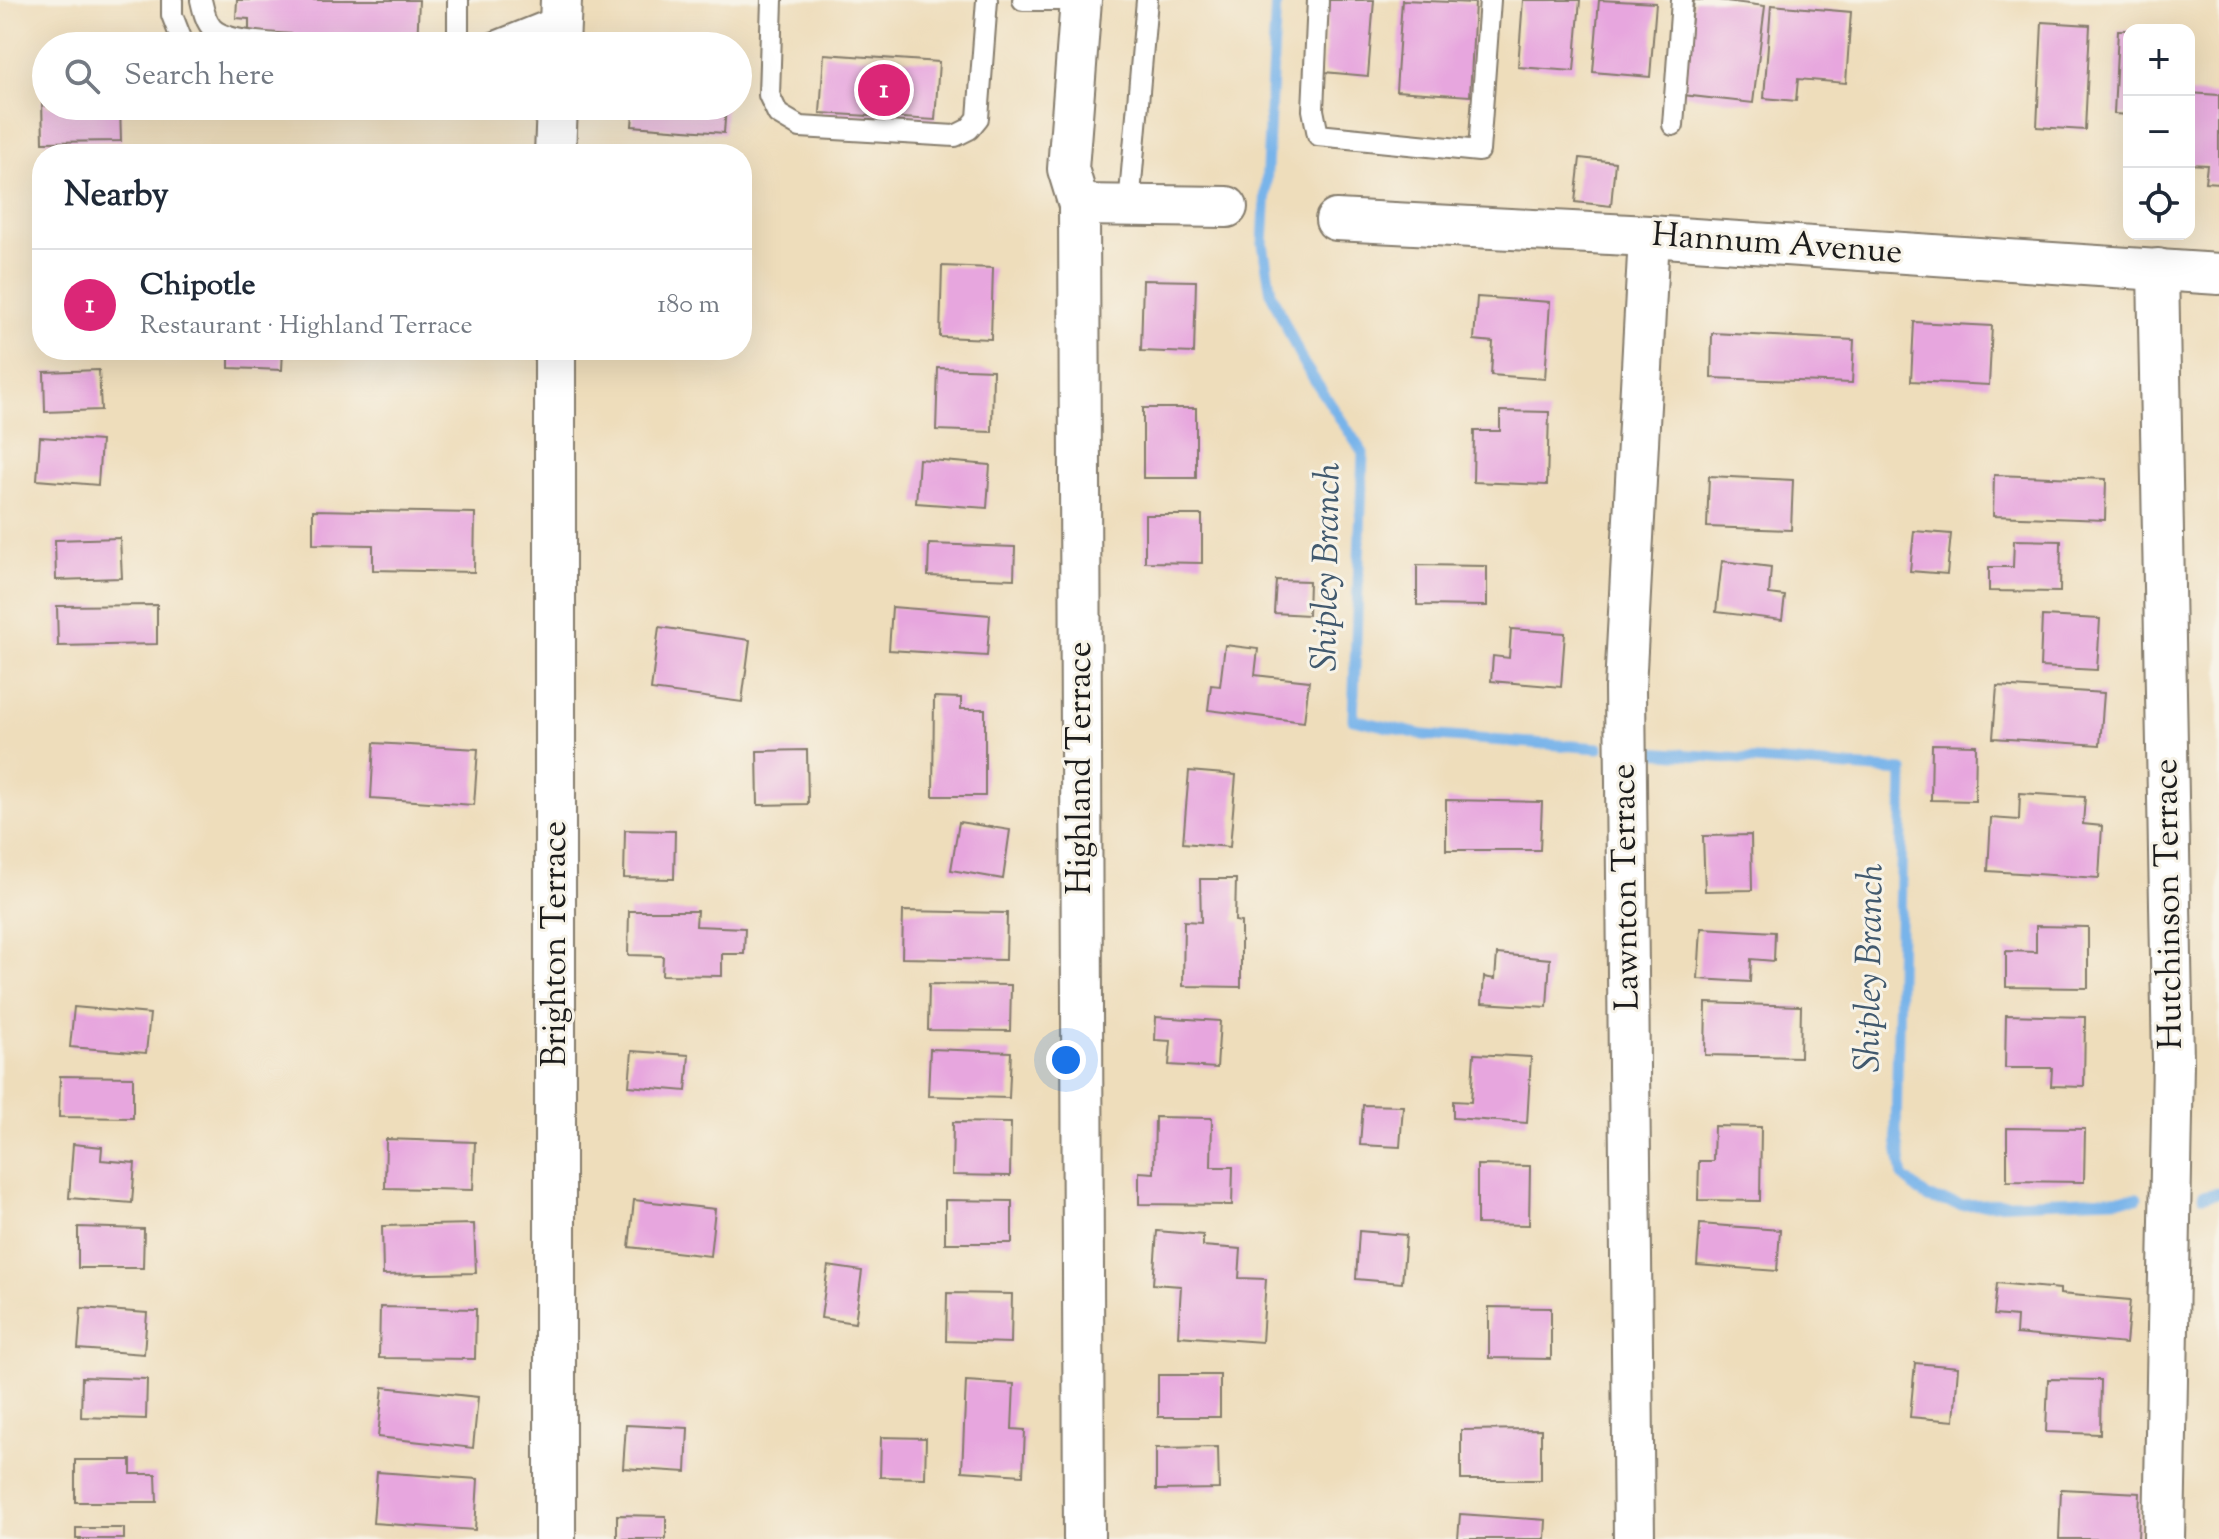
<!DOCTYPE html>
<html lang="en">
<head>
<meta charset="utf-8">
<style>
	body { margin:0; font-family:"Sorts Mill Goudy",serif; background:#f2f2f3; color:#1f2937 }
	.controls { position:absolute; right:24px; top:24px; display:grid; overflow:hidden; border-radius:16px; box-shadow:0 8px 32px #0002 }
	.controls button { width:72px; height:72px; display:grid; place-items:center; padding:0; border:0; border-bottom:2px solid #e0e1e3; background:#fff; color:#1f2937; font:40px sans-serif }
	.you { position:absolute; left:1066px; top:1060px; width:28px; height:28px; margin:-20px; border:6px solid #fff; border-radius:50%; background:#1a73e8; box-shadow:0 0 0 12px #1a73e833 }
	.badge { display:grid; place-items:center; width:52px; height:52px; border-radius:50%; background:#db2777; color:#fff; font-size:26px; font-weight:700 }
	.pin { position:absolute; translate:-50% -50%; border:4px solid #fff; box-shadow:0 2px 8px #0006 }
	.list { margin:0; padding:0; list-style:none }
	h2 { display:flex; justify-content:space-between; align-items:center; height:104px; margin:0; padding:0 32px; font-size:34px }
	h2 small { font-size:26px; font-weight:400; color:#747a83 }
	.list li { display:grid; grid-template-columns:52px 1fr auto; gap:24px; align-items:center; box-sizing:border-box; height:112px; padding:0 32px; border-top:2px solid #e0e1e3 }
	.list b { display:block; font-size:30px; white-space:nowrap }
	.list p { margin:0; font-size:26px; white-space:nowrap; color:#747a83 }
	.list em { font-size:26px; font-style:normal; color:#747a83 }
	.icon { flex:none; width:44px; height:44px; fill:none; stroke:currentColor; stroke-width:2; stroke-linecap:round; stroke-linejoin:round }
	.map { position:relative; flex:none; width:2219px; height:1539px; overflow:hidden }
	.search { position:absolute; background:#fff; box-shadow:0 8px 32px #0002; left:32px; top:32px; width:720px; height:88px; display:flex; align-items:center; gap:20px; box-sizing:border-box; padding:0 28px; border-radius:44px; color:#747a83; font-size:30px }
	.panel { position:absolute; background:#fff; box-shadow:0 8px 32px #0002; left:32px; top:144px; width:720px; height:216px; border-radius:32px }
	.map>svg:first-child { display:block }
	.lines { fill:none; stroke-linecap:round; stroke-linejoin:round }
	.stream { stroke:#78b4ea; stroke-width:11 }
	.building { fill:#e7a6de }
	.lane-casing { stroke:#857c6c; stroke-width:24 }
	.street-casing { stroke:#857c6c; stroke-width:44 }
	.lane { stroke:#fff; stroke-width:20 }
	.street { stroke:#fff; stroke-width:40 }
	.labels { text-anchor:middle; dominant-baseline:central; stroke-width:6; stroke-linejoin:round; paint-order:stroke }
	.street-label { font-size:34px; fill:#1c1c1c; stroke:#f7f3e8 }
	.water-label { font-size:36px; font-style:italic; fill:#41596e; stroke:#f7f3e8 }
</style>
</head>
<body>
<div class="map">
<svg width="2219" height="1539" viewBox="0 0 2219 1539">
	<rect width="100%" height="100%" fill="#f7f3e8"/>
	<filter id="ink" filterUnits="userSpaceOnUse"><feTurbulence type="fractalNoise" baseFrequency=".0125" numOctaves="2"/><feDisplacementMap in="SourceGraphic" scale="16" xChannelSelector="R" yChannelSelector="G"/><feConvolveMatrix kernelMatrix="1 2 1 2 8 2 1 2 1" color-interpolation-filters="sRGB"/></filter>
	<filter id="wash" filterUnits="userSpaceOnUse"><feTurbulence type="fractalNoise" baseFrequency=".006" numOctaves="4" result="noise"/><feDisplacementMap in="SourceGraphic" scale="32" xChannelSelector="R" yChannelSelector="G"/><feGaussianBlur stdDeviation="1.8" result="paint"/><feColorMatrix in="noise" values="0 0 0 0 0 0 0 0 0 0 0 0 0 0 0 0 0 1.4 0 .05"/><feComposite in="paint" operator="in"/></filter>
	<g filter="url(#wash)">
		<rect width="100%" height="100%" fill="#edb"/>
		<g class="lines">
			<g class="stream">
				<path d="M1276,0L1263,244L1271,293L1302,361L1363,453L1353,719L1423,735L1599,748"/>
				<path d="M1650,752L1903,771L1896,1133L1903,1177L1928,1198L1962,1205L2137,1198"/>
				<path d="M2203,1196L2219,1193"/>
			</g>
		</g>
		<g id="blocks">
			<g class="building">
				<path d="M237,0H419L417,46H361L362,40L249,33V19L236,18Z"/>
				<path d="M1329,0H1374L1368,76L1324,72Z"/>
				<path d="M1402,0L1475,3L1470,96L1396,91Z"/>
				<path d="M1523,0H1580L1574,71L1518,67Z"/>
				<path d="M1599,0L1656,3L1650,77L1593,72Z"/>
				<path d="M1694,0H1718L1765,6L1753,103L1683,95Z"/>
				<path d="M1771,5L1851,12L1846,83L1798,79L1796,101L1764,98Z"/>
				<path d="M2042,22L2090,25L2085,130L2037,127Z"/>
				<path d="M2118,30H2129V115L2114,114Z"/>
				<path d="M630,40L681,44V46H629Z"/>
				<path d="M824,54L939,62L935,120L820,113Z"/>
				<path d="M2189,93L2219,95V183L2205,182L2207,165L2189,164Z"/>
				<path d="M42,101H46V106H120L121,141L43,142Z"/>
				<path d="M625,106H726L724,133L632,126L633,114H624Z"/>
				<path d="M1580,158L1615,162L1611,206L1575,202Z"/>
				<path d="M942,266L993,268L991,339L940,337Z"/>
				<path d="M1143,280L1196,281L1194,353L1141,351Z"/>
				<path d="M1477,297L1550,302L1545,379L1491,375L1493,342L1474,340Z"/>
				<path d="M1914,322L1992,326L1989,385L1911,381Z"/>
				<path d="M1712,333L1854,340L1852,383L1711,378Z"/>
				<path d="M229,350H283L282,370L229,368Z"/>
				<path d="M938,368L993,370L992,432L936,430Z"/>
				<path d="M99,370L101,410L45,412L44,372Z"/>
				<rect x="1143" y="408" width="53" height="70"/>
				<path d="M1500,411L1549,412L1547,485L1473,482L1474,431H1500Z"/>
				<path d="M40,437L101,441L98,485L37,480Z"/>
				<path d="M919,459L990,465L987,508L916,503Z"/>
				<path d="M1994,475L2106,479L2105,520L1993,516Z"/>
				<path d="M1709,476L1793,480L1791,530L1707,527Z"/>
				<path d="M313,510L475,513L474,572L373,570V545L313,544Z"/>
				<path d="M1145,515H1202V563L1145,562Z"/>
				<path d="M1914,531L1951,534L1947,574L1910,571Z"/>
				<path d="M120,538L122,578L56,580L55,540Z"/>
				<path d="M2014,540L2061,541L2060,592L1989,591V567H2013Z"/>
				<path d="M929,544L1015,547L1014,579L928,576Z"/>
				<path d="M1722,561L1771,567L1769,594L1785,596L1782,620L1716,612Z"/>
				<path d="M1417,565L1487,566V606L1417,605Z"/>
				<path d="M1276,580L1309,581L1308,615L1274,613Z"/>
				<path d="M157,605V644L58,646L57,606Z"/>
				<path d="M892,607L990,615L987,656L889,650Z"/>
				<path d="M2042,616L2100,619L2097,670L2040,667Z"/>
				<path d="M659,627L750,640L742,702L651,690Z"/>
				<path d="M1511,629L1565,633L1561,687L1491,681L1493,656L1509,658Z"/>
				<path d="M1225,645L1258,649L1255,675L1309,681L1304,722L1208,710L1211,685L1220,686Z"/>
				<path d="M1997,686L2104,693L2100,745L1993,738Z"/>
				<path d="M934,697L961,698V709H985V796H933Z"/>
				<path d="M374,743L478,749L474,805L371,798Z"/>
				<path d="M1932,744L1976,745L1975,801L1931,800Z"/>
				<path d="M807,750L808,804L758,805L757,751Z"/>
				<path d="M1189,771L1236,775L1230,847L1183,843Z"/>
				<path d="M2020,793L2085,797L2083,824L2102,826L2099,878L1988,871L1991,818L2019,820Z"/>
				<path d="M1446,800L1542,802L1540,850H1446Z"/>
				<path d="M959,822L1010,830L1003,879L951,870Z"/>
				<path d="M625,830L675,831L674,879L624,878Z"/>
				<path d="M1751,835L1752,890L1705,891L1703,836Z"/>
				<path d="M1200,879H1236L1235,921L1241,922V987L1183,986L1184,921L1201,922Z"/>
				<path d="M629,911H697L696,926L745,928L744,954H722V976L662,975L663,956L628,955Z"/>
				<path d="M903,911L1007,913L1006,960L902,958Z"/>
				<path d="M2036,926L2088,927V988L2006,987V951L2036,952Z"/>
				<path d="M1701,928L1775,932L1774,961L1751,959L1750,982L1698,979Z"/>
				<path d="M1497,954L1550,959L1547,1007L1482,1003L1484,977L1495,979Z"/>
				<path d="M929,984L1011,985L1010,1031L928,1030Z"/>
				<path d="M1706,1003L1801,1006L1800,1057L1705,1055Z"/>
				<path d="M74,1007L150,1014L146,1053L70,1047Z"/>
				<path d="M2006,1015L2085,1017L2084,1087L2051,1086L2052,1068H2005Z"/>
				<path d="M1156,1017L1220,1021L1217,1068L1169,1065L1171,1041L1155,1040Z"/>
				<path d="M930,1049L1011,1052L1009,1098L928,1096Z"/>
				<path d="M632,1051L689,1055L686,1091L629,1086Z"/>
				<path d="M1474,1054L1531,1057L1527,1123L1453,1118V1101L1471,1102Z"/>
				<path d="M60,1076L133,1077V1118L59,1117Z"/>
				<path d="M1363,1105L1403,1106L1400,1147L1360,1145Z"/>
				<path d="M1155,1117L1212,1118L1211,1167H1233L1232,1205L1139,1204V1172L1154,1173Z"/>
				<path d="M953,1122L1011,1123L1010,1176L952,1175Z"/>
				<path d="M1714,1126L1761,1127L1760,1201L1698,1200L1699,1161H1713Z"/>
				<path d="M2007,1128L2085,1129L2084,1182L2007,1181Z"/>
				<path d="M386,1139L475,1142L473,1190L385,1188Z"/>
				<path d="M73,1144L102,1147L101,1160L135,1163L132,1203L69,1198Z"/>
				<path d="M1477,1165L1530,1166L1529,1225L1477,1224Z"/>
				<path d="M634,1200L715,1209L710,1256L629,1247Z"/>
				<path d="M945,1200L1012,1201V1243H945Z"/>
				<path d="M474,1224L476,1273L383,1275L382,1226Z"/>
				<path d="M1700,1224L1780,1230L1777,1271L1697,1265Z"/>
				<path d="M78,1227L144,1229L143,1268H78Z"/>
				<path d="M1157,1231L1203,1235V1246L1241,1249L1239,1278L1266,1279L1262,1342L1178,1336L1181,1286L1153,1284Z"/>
				<path d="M1359,1231L1406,1235L1402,1283L1356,1279Z"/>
				<path d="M828,1266L862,1271L855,1323L821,1318Z"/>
				<path d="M1997,1283L2060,1289V1294L2130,1300L2126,1344L2016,1334L2017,1317L1994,1315Z"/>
				<path d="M947,1293L1012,1294L1011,1343L946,1341Z"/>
				<path d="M380,1307L476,1309L475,1359L379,1358Z"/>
				<path d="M1489,1307L1551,1308V1359L1489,1358Z"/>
				<path d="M81,1308L147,1313L144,1354L78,1349Z"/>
				<path d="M1915,1363L1958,1367L1954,1421L1910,1417Z"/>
				<rect x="1158" y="1375" width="62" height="42"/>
				<path d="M82,1377L147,1379L146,1419L81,1417Z"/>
				<path d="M2048,1379L2101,1380L2100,1434L2046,1432Z"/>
				<path d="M966,1381L1014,1384L1012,1429L1025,1430L1023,1475L962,1471Z"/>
				<path d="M383,1387L478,1397L473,1448L378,1437Z"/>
				<path d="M626,1425L688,1428L686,1472L623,1468Z"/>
				<path d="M1541,1429V1480H1461V1430Z"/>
				<path d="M881,1437L926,1438L925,1478L880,1477Z"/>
				<path d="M1218,1447L1219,1489L1156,1490V1448Z"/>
				<path d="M75,1460H131V1474H156L157,1502H75Z"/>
				<path d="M377,1472L478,1479L475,1530L373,1523Z"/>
				<path d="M2061,1489L2140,1493L2138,1539H2059Z"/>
				<path d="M1460,1514L1546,1520L1545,1539H1458Z"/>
				<path d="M617,1515L666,1516V1539H617Z"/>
				<rect x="76" y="1528" width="48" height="11"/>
			</g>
		</g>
	</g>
	<g filter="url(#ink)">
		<use href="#blocks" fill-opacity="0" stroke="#857c6c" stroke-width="2"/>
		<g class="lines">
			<defs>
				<g id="lane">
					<path d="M172,0V15L184,46"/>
					<path d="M201,0C203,9 206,23 213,29C229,44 285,44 307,46"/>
					<path d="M772,0L769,95L778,114L800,127L955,136L969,129L978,118L987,0"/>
					<path d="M1023,0H1068"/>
					<path d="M1318,0L1313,110L1318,135L1479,151L1490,0"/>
					<path d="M458,46V0"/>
					<path d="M485,46L560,16"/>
					<path d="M1673,125L1682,0"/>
					<path d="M1129,206L1147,0"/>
				</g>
				<g id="street">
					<path d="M1081,0L1068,169L1079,205L1084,1539"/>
					<path d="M559,46L561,0"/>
					<path d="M555,154L557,106"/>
					<path d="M1079,205L1227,207"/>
					<path d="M1336,220L1649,236L2219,274"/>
					<path d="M2158,269L2173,1062L2164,1539"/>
					<path d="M555,350V1539"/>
					<path d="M1634,1539L1625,688L1649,236"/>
				</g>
			</defs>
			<use href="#lane" class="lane-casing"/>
			<use href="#street" class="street-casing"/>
			<use href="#lane" class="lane"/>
			<use href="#street" class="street"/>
		</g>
	</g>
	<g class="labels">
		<g class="street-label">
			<text transform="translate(1777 245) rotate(4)">Hannum Avenue</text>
			<text transform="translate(1081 768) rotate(-90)">Highland Terrace</text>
			<text transform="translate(1627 887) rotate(-91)">Lawnton Terrace</text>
			<text transform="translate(2170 904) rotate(-91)">Hutchinson Terrace</text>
			<text transform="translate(556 944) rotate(-90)">Brighton Terrace</text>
		</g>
		<g class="water-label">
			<text transform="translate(1328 567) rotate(-89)">Shipley Branch</text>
			<text transform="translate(1871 968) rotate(-89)">Shipley Branch</text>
		</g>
	</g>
</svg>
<div class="controls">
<button>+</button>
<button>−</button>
<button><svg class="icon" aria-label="locate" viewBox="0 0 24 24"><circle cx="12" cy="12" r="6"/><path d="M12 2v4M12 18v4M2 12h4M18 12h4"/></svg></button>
</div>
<div class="you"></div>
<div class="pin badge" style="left:884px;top:90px">1</div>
<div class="search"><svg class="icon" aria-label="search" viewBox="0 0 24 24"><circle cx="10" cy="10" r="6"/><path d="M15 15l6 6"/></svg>Search here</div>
<section class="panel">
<h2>Nearby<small></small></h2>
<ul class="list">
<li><span class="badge">1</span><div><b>Chipotle</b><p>Restaurant · Highland Terrace</p></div><em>180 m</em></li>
</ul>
</section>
</div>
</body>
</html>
